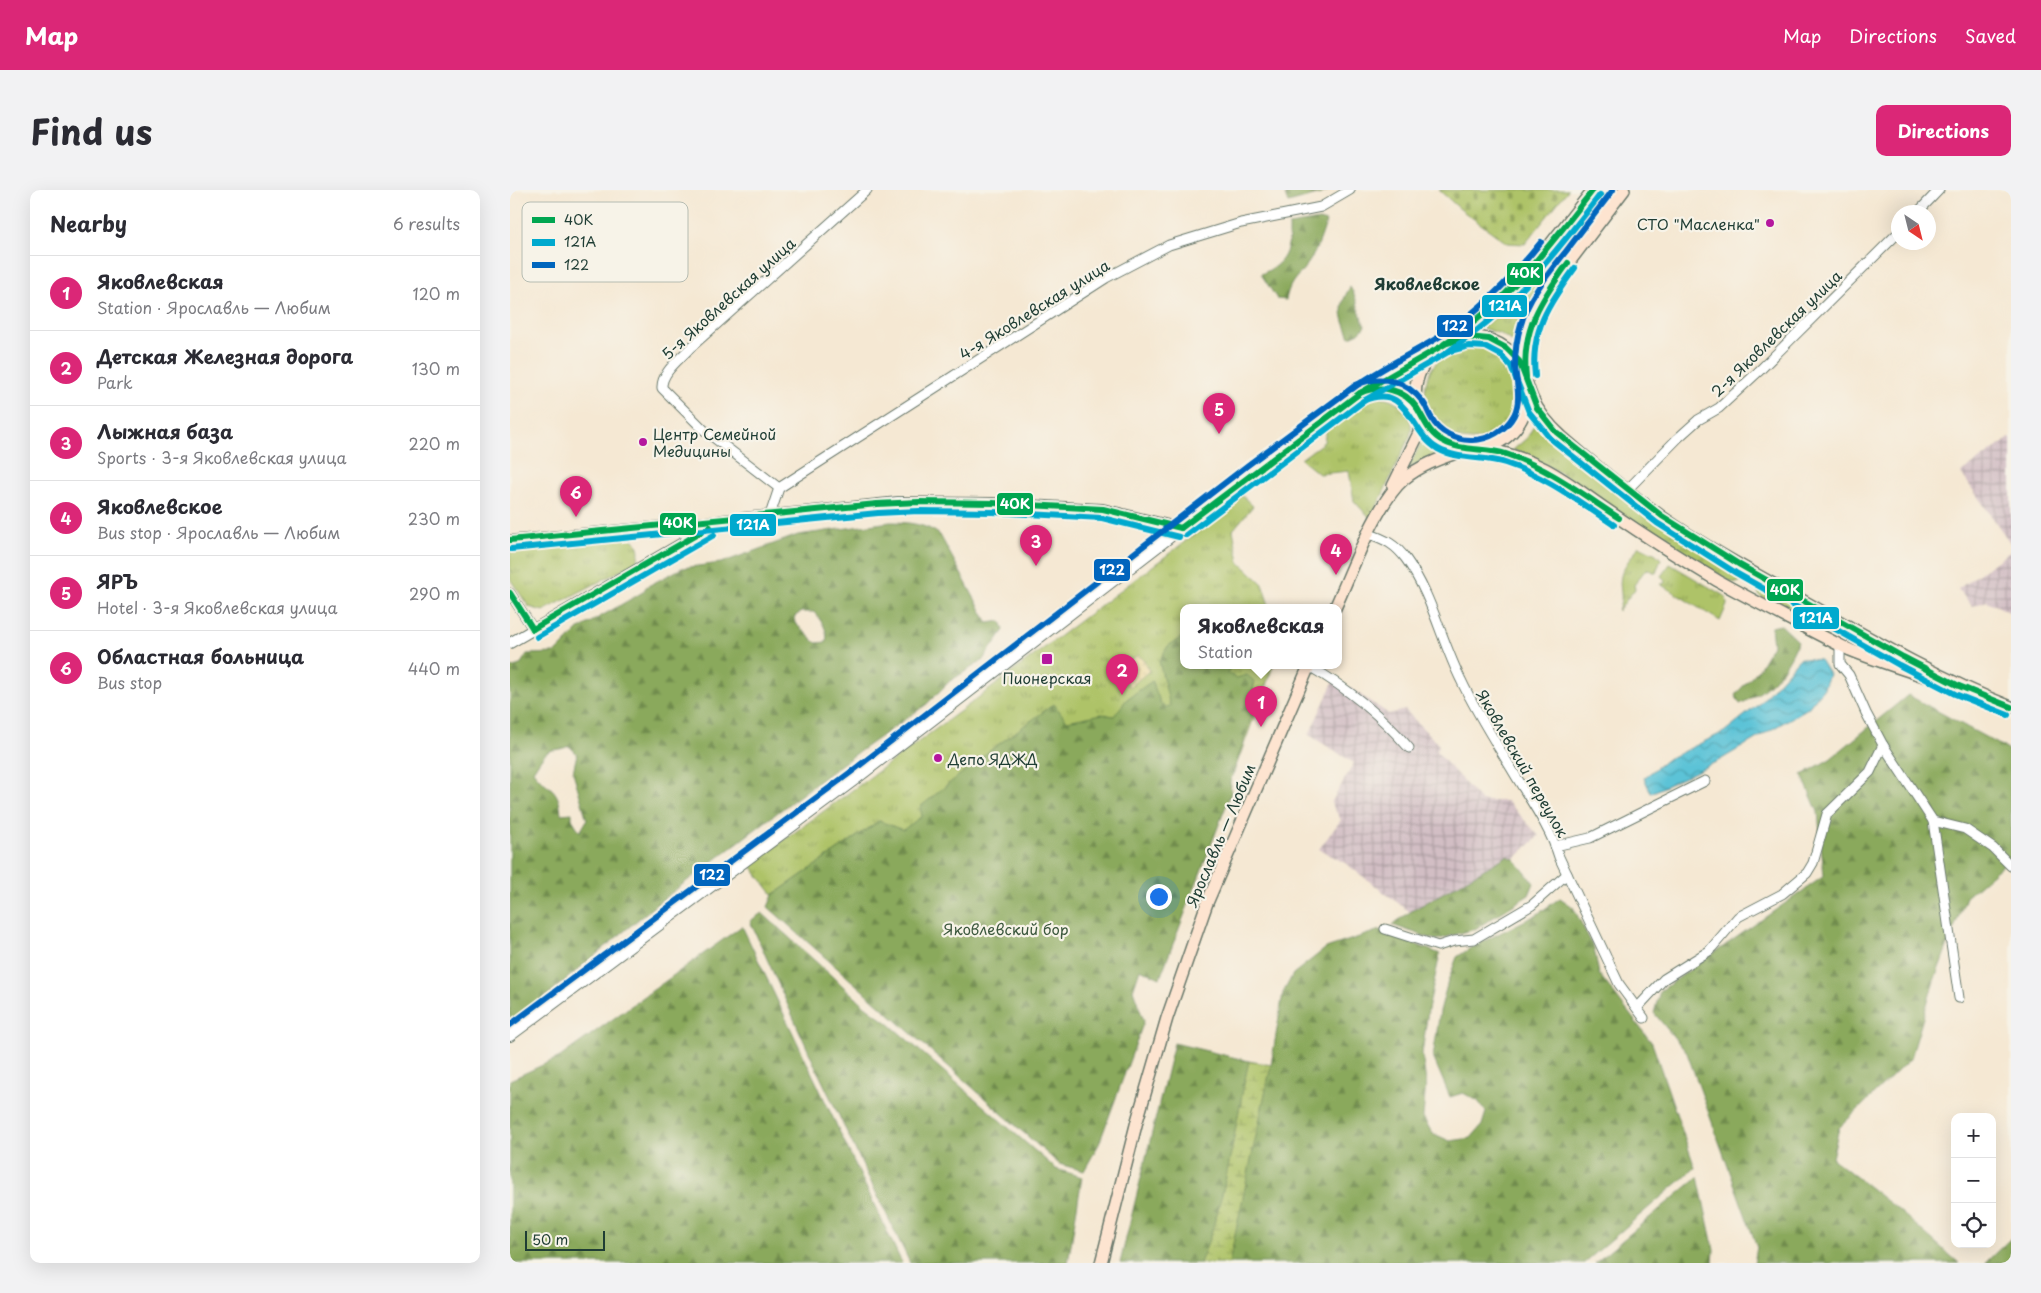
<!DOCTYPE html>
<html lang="en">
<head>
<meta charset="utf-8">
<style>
	body { margin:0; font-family:"Playpen Sans",sans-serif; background:#f2f2f3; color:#2b2b33 }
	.controls { position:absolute; right:15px; bottom:15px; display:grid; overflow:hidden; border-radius:10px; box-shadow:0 5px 20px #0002 }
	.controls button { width:45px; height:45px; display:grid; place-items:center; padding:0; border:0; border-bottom:1px solid #e1e1e2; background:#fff; color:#2b2b33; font:25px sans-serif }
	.compass { position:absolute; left:1381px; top:15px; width:45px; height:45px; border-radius:50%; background:#fff; box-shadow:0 5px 20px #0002; rotate:145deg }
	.scale { position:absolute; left:15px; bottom:12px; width:80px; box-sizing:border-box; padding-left:5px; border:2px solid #1f3d34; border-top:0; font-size:14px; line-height:18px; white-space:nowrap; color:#1f3d34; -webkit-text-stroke:4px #f7f3e8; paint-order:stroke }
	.you { position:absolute; left:648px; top:706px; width:18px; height:18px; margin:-12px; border:4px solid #fff; border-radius:50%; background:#1a73e8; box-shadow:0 0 0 8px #1a73e833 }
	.badge { display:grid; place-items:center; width:32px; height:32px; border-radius:50%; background:#db2777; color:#fff; font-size:16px; font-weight:700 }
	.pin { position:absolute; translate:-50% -41px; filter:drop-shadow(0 1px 2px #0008) }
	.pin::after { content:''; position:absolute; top:26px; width:18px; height:15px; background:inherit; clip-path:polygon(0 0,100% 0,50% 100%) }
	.popup { position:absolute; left:670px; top:414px; width:162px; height:65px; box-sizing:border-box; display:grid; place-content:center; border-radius:10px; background:#fff; filter:drop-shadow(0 1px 4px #0005); font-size:16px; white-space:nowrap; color:#7c7c81 }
	.popup b { font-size:19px; color:#2b2b33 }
	.popup::after { content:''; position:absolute; left:50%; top:100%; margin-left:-10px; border:10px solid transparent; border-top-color:#fff }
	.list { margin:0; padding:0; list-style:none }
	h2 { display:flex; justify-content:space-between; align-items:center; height:65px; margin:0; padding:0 20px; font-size:21px }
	h2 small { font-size:16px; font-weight:400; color:#7c7c81 }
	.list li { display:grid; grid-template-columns:32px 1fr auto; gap:15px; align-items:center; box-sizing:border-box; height:75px; padding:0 20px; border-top:1px solid #e1e1e2 }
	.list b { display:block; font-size:19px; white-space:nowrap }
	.list p { margin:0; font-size:16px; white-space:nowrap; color:#7c7c81 }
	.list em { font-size:16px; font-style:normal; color:#7c7c81 }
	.icon { flex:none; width:28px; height:28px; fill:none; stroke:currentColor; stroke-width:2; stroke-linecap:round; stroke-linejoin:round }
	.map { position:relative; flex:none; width:1501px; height:1073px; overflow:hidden; border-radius:10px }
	header { display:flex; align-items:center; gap:30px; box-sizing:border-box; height:70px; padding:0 25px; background:#db2777; color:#fff }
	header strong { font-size:24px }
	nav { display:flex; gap:28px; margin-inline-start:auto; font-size:18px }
	.intro { display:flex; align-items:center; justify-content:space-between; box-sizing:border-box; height:120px; padding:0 30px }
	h1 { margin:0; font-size:35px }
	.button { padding:12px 22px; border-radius:10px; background:#db2777; color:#fff; font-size:18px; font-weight:700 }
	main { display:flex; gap:30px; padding:0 30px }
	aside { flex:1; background:#fff; border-radius:10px; box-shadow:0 5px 20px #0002 }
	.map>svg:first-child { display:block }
	.industrial { fill:url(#industrial-grid) }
	.grass { fill:url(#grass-tufts); stroke:#66804e }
	.forest { fill:url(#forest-firs); stroke:#547348; fill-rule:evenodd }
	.wetland { fill:url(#wetland-marsh); stroke:#66804e }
	.sand { fill:url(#sand-dots); stroke:#868c69 }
	.cemetery { fill:url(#cemetery-stones); stroke:#66804e }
	.water { fill:url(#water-waves); stroke:#3d8086 }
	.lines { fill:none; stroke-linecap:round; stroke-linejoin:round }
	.minor-casing { stroke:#6a796c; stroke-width:11 }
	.tertiary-casing { stroke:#6a796c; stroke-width:12 }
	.secondary-casing { stroke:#6a796c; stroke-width:14 }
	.minor { stroke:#fff; stroke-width:9 }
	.tertiary { stroke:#fff; stroke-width:10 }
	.secondary { stroke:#fde4d0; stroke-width:11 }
	.bus-1-casing { stroke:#f7f3e8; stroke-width:10 }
	.bus-2-casing { stroke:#f7f3e8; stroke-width:10 }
	.bus-3-casing { stroke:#f7f3e8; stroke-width:10 }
	.bus-1 { stroke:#00a651; stroke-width:6 }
	.bus-2 { stroke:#00a9ce; stroke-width:6 }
	.bus-3 { stroke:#0065bd; stroke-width:6 }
	.poi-dot { fill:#b5179e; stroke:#f7f3e8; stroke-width:2 }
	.labels { text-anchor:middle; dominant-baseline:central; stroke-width:4.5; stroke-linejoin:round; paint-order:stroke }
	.poi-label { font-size:15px; fill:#1f3d34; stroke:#f7f3e8; text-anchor:start }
	.street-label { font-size:15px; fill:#1f3d34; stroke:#f7f3e8 }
	.park-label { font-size:15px; fill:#3c583e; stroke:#f7f3e8 }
	.neighbourhood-label { font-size:16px; font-weight:bold; fill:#1f3d34; stroke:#f7f3e8 }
	.key { fill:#f7f3e8; stroke:#b6bcb2; stroke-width:1 }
	.key-label { font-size:14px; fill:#1f3d34 }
	.line-badge { stroke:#f7f3e8; stroke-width:2 }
	.badge-label { font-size:14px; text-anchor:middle; font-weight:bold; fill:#fff }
</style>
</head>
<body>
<header>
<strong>Map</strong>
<nav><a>Map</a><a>Directions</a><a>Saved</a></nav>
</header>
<div class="intro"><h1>Find us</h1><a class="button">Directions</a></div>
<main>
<aside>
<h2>Nearby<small>6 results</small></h2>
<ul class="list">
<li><span class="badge">1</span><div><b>Яковлевская</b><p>Station · Ярославль — Любим</p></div><em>120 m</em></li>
<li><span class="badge">2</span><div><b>Детская Железная дорога</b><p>Park</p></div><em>130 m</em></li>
<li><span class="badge">3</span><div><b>Лыжная база</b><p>Sports · 3-я Яковлевская улица</p></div><em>220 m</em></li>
<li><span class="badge">4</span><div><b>Яковлевское</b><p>Bus stop · Ярославль — Любим</p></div><em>230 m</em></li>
<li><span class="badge">5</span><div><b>ЯРЪ</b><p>Hotel · 3-я Яковлевская улица</p></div><em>290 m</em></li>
<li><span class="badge">6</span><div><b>Областная больница</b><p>Bus stop</p></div><em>440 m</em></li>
</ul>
</aside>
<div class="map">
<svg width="1501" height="1073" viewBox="0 0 1501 1073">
	<defs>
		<pattern id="industrial-grid" width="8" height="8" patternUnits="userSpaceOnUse" patternTransform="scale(1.25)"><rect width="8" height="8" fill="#d2bec4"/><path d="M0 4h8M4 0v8" fill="none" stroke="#aa9ca0"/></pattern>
		<pattern id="grass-tufts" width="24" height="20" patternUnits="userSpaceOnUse" patternTransform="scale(1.25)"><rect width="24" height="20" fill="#aec367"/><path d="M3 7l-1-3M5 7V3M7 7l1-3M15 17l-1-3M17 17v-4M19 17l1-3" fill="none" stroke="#8da056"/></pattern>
		<pattern id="forest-firs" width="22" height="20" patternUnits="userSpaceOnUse" patternTransform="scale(1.25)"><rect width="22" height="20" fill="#8aa95c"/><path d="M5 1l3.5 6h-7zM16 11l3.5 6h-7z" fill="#708b4d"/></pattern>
		<pattern id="wetland-marsh" width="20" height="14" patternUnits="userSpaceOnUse" patternTransform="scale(1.25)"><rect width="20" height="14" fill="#aec367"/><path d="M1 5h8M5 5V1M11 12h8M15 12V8" fill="none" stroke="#8da056"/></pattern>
		<pattern id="sand-dots" width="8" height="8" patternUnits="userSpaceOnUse" patternTransform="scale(1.25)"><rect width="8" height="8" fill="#eeda9e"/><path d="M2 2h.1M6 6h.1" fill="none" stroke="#ccbc89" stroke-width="1.8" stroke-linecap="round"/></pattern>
		<pattern id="cemetery-stones" width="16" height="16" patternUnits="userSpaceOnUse" patternTransform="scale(1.25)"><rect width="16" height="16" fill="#aec367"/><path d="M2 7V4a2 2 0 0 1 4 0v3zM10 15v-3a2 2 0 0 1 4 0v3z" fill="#8da056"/></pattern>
		<pattern id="water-waves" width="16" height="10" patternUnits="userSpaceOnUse" patternTransform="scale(1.25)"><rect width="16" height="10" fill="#5bc3d7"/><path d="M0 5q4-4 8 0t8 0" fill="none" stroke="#4ba0af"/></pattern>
	</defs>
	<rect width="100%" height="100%" fill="#f7f3e8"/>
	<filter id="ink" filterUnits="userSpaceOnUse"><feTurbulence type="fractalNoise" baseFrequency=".02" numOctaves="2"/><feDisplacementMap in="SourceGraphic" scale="10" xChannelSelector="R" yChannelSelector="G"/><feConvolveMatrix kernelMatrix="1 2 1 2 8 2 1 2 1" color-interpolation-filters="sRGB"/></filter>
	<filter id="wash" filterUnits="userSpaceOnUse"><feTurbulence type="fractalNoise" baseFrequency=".0096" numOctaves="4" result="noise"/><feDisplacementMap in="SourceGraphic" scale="20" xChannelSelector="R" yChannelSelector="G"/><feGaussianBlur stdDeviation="1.12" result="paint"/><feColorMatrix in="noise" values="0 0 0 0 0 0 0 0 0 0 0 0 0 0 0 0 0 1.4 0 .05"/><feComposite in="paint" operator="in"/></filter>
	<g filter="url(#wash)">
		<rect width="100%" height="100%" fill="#f5e8d3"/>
		<g class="industrial">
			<path d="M1501,247V354L1451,283Z"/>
			<path d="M1501,361V423L1477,411L1462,416L1448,399Z"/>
			<path d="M825,488L879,524L895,520L929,555L926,561L971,611H997L1029,646L1004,669L997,666L900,722L835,673L809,659L831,630L821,613L844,573L799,545Z"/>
		</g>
		<g class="grass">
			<path d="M1093,0H1103L1024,105L1014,124L1007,155L991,144L972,138L996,118L1025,89Z"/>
			<circle cx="962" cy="203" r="47"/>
			<path d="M868,206C889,209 906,224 900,246L861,329L844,311L839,281L809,284L791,269L814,252L816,239L853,209Z"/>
			<path d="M1026,232L1048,255L1126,314L1230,381L1233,386L1231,391L1227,393L1221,392C1188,372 1154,352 1122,331C1082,304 1049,277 1003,260L1017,248Z"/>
			<path d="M912,250L931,263L914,269L899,278Z"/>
			<path d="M729,303L743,316L723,340L729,372L753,394V397L760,418H674V476H763L722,587L691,568L596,524L396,649L369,631L263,705L240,675L452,520L689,341Z"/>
			<path d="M118,344C129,354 131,359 127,372L33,421L19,417L0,389V358Z"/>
			<path d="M1129,356L1146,364L1151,369L1146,383L1136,379L1124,395L1125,399L1108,421C1115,405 1108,400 1111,386C1113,376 1123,365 1129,356Z"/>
			<path d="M1160,374L1216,407L1217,415L1210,431L1150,394H1154L1155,390L1151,386Z"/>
			<path d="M1252,397L1260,399L1361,456L1359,461L1332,450L1252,408L1248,403Z"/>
		</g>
		<g class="forest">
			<path d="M786,0H819L811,4L778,13L775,5Z"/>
			<path d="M809,30L816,32C812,46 807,60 799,72C788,88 780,89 776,110L767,109L751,84C775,74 780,61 779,35Z"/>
			<path d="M840,97C847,107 849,124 855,136L849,143L840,147C831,126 828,117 840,97Z"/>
			<path d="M380,332C397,332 417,334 430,345L478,433L491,431L494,440L472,471L440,491L417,514L329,576L148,713L0,836V478L10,475L17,464L45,463L69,439L133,402L136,397L172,378L211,373L288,345ZM291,422H304C311,431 319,440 316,452L306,453L285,433L284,427ZM59,556L67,564L63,582L77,630L70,642L62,629V623L51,624C49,595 37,600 23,581C28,574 34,561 43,560C50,559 52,559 59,556Z"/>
			<path d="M1271,435L1288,451C1276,481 1259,500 1230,514L1225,505L1249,479L1263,455L1261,437Z"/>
			<path d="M672,447L674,476H680V478L687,476H721L718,483L726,488L737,485L744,491L743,503L747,510L720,592L721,603L650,788L630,779L623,800L634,831L589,954L574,981L549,974L258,717L263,705L369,631L393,640L412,626L410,617L478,562L544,514L557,531L592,524L604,526L617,509L642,491L651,514L655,517L660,516L649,471L658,456Z"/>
			<path d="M1398,505L1501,561V668L1456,707L1424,791L1401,868L1329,938L1322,968L1386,1018L1449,1073H1244L1247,1057L1177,863L1144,823L1150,801L1314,686L1308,622L1292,585L1320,569Z"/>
			<path d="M997,666L1004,669L1024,693L1019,705L965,739L926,750L882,735L900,722Z"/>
			<path d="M1050,708L1063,717L1084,758L1089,784L1142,853L1185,978L1074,1073H719L761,875L773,803L783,784L816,758L870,740L930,764L918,820L912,864L916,892L913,927L922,943L940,951L961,948L972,935L976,922L968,911L953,903L940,907L923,867L930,821L938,791L947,767L962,757L1026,725Z"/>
			<path d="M252,723L355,816L378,833L546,979L572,987L558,1073H400L306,878L240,731Z"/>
			<path d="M232,736L392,1073H0V890L50,867Z"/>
			<path d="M664,853L739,871C724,938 717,1009 690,1073H610Z"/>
			<path d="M1188,987L1204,1060L1203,1073H1085Z"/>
			<path d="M1501,1048V1073H1475Z"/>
		</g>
		<path class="wetland" d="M739,871L761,875L719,1073H690C717,1009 724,938 739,871Z"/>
		<path class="sand" d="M628,465L634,470L639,481L620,497L607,480Z"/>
		<path class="cemetery" d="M929,0H1058L1015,54L997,53L950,19Z"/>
		<path class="water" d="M1290,468L1310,470L1319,484L1314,498L1298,518L1210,570L1141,603L1134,588L1156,570L1214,542L1249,514Z"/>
	</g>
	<g filter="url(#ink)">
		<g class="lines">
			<defs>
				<g id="minor">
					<path d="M1408,22L1429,0"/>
					<path d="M269,298L194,240L152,198C151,183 169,170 179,159L357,0"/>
					<path d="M1117,300L1168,248L1188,230L1209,218L1248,182L1388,43"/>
					<path d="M260,325L269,298L596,88L659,55L731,33L811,17L840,0"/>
					<path d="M859,344C875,349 886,355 896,369C922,405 931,450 951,490C966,522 986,553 1004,583C1020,610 1040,637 1049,667L1109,794L1134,828"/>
					<path d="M0,350L211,330"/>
					<path d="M0,403L23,439"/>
					<path d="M1330,455V474L1339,485L1356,523L1373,555L1423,631L1455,639L1483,658L1501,676"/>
					<path d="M799,476C837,498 870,524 899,558"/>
					<path d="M1423,631L1449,808"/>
					<path d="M1045,656L1080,648L1195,591"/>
					<path d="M875,739L928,756L944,751L964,749L1022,715L1057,684"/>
					<path d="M1127,818L1154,789L1199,761L1228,727L1272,704L1297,683L1303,673L1317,624L1360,582L1373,555"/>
				</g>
				<g id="tertiary">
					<path d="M860,199C878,194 899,205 908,221"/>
					<path d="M0,453L212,330L388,312L483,313L593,319L671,338"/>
					<path d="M0,846L346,589L759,271L850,203L925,159"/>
				</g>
				<g id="secondary">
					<path d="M944,148L990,111L1010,93L1083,0"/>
					<path d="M1015,180V157L1019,137L1026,118L1044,92L1114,0"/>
					<path d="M973,258C1001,252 1018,228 1018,201"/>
					<path d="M883,296L909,243L910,225"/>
					<path d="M825,418C841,383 866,313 894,289C912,274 935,266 957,260"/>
					<path d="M1468,504C1426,489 1382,477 1340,460C1321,451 1302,441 1283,431C1258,418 1233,405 1208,391C1171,369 1135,346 1100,322C1079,308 1058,291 1035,279C1018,270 1000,264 982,260C972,258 963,260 953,258C929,255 910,236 906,212C899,162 957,128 997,159C1014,172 1014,190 1022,208C1029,224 1040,236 1052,247C1084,275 1118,302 1152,327C1203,362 1258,391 1311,421C1373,456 1435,491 1501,517"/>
					<path d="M591,1073L627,931L657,828L697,713L799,476"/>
				</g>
			</defs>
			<use href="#minor" class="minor-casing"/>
			<use href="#tertiary" class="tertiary-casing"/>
			<use href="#secondary" class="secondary-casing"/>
			<use href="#minor" class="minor"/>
			<use href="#tertiary" class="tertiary"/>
			<use href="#secondary" class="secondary"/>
			<defs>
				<g id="bus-1">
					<path d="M934,154C998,112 1037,59 1083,0"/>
					<path d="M1016,187C1011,140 1031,110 1058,73"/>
					<path d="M850,203C871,194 894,199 907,218C915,231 919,244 933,251C951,262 976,257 996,264C1039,278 1072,304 1109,328"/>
					<path d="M671,338L850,203L937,153L958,147L979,149L996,158L1009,171L1027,218L1046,242L1152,326L1230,375L1393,467L1449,496L1501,517"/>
					<path d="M0,350L367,314L409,312L483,313L593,319L671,338"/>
					<path d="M0,403L23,439"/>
					<path d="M23,439L200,337"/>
				</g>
				<g id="bus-2">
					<path d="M939,161C1003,118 1043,66 1090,5"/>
					<path d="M1025,186C1020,141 1039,113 1065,78"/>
					<path d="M853,211C899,191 899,243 928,259C948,270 974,266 995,273C1036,286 1069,312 1104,335"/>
					<path d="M676,345L855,210L940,161L959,156L976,157L991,165L1001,176L1019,222L1040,248L1147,333L1226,383L1389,475L1445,504L1498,525"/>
					<path d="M1,359L368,323L409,321L483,322L592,328L669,347"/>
					<path d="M27,447L204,345"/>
				</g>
				<g id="bus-3">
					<path d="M842,199C872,177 906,162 937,142C974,117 1004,86 1031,52"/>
					<path d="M0,835L341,582L738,275L846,195C871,184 896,190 913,212C917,217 918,223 922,229C929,242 946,250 960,250C978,251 996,240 1004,225C1012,209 1006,192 1005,176C1005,162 1007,147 1011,134C1019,106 1039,83 1057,60C1072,40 1088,20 1103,0"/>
				</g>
			</defs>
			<use href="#bus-1" class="bus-1-casing"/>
			<use href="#bus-2" class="bus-2-casing"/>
			<use href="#bus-3" class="bus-3-casing"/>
			<use href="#bus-1" class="bus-1"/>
			<use href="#bus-2" class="bus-2"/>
			<use href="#bus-3" class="bus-3"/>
		</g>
	</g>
	<g class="poi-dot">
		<circle cx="1260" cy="33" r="5"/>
		<circle cx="133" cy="252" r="5"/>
		<rect x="531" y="463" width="12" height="12" rx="2.5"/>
		<circle cx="428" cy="568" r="5"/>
	</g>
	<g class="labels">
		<g class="poi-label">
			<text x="1250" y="33" text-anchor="end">СТО "Масленка"</text>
			<text x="143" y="243">Центр Семейной<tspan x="143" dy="17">Медицины</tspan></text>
			<text x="537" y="487" text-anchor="middle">Пионерская</text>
			<text x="438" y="568">Депо ЯДЖД</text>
		</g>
		<g class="street-label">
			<text transform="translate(218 108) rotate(-42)">5-я Яковлевская улица</text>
			<text transform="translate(524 119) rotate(-32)">4-я Яковлевская улица</text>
			<text transform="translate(1266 143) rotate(-44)">2-я Яковлевская улица</text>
			<text transform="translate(1013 573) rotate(60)">Яковлевский переулок</text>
			<text transform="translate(710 645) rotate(-67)">Ярославль — Любим</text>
		</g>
		<g class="park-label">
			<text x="496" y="738">Яковлевский бор</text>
		</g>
		<g class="neighbourhood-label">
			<text x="917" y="93">Яковлевское</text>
		</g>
	</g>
	<rect x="12" y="12" width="166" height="80" rx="8" class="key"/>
	<rect x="22" y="27" width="23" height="6" fill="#00a651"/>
	<rect x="22" y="49" width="23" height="7" fill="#00a9ce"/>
	<rect x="22" y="72" width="23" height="6" fill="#0065bd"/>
	<g class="key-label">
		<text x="54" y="35">40К</text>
		<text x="54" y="57">121А</text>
		<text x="54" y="80">122</text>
	</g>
	<g class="line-badge">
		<rect x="996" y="72" width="38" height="24" rx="5" fill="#00a651"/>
		<rect x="971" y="104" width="47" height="24" rx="5" fill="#00a9ce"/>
		<rect x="926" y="124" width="38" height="24" rx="5" fill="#0065bd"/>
		<rect x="486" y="302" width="38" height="24" rx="5" fill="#00a651"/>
		<rect x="149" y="322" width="38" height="24" rx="5" fill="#00a651"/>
		<rect x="219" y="323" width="48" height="24" rx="5" fill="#00a9ce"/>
		<rect x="583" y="368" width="38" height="24" rx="5" fill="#0065bd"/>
		<rect x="1256" y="388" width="38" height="24" rx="5" fill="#00a651"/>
		<rect x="1282" y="416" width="48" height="24" rx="5" fill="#00a9ce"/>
		<rect x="183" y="673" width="38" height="24" rx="5" fill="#0065bd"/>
	</g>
	<g class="badge-label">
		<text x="1015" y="88">40К</text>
		<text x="995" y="121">121А</text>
		<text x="945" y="141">122</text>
		<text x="505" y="319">40К</text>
		<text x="168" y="338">40К</text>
		<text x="243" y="340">121А</text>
		<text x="602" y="385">122</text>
		<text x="1275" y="405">40К</text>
		<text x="1306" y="433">121А</text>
		<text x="202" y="690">122</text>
	</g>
</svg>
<div class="controls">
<button>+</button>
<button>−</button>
<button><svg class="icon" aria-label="locate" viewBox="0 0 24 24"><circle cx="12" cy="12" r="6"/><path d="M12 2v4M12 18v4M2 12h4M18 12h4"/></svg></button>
</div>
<svg class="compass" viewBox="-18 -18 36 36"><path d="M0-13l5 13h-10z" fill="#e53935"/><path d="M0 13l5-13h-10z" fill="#7c7c81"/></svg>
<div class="scale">50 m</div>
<div class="you"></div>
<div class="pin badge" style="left:751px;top:537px">1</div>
<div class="popup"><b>Яковлевская</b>Station</div>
<div class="pin badge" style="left:612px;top:505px">2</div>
<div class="pin badge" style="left:526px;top:376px">3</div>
<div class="pin badge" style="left:826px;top:385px">4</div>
<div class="pin badge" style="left:709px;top:244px">5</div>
<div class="pin badge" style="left:66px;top:327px">6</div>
</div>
</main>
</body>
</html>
